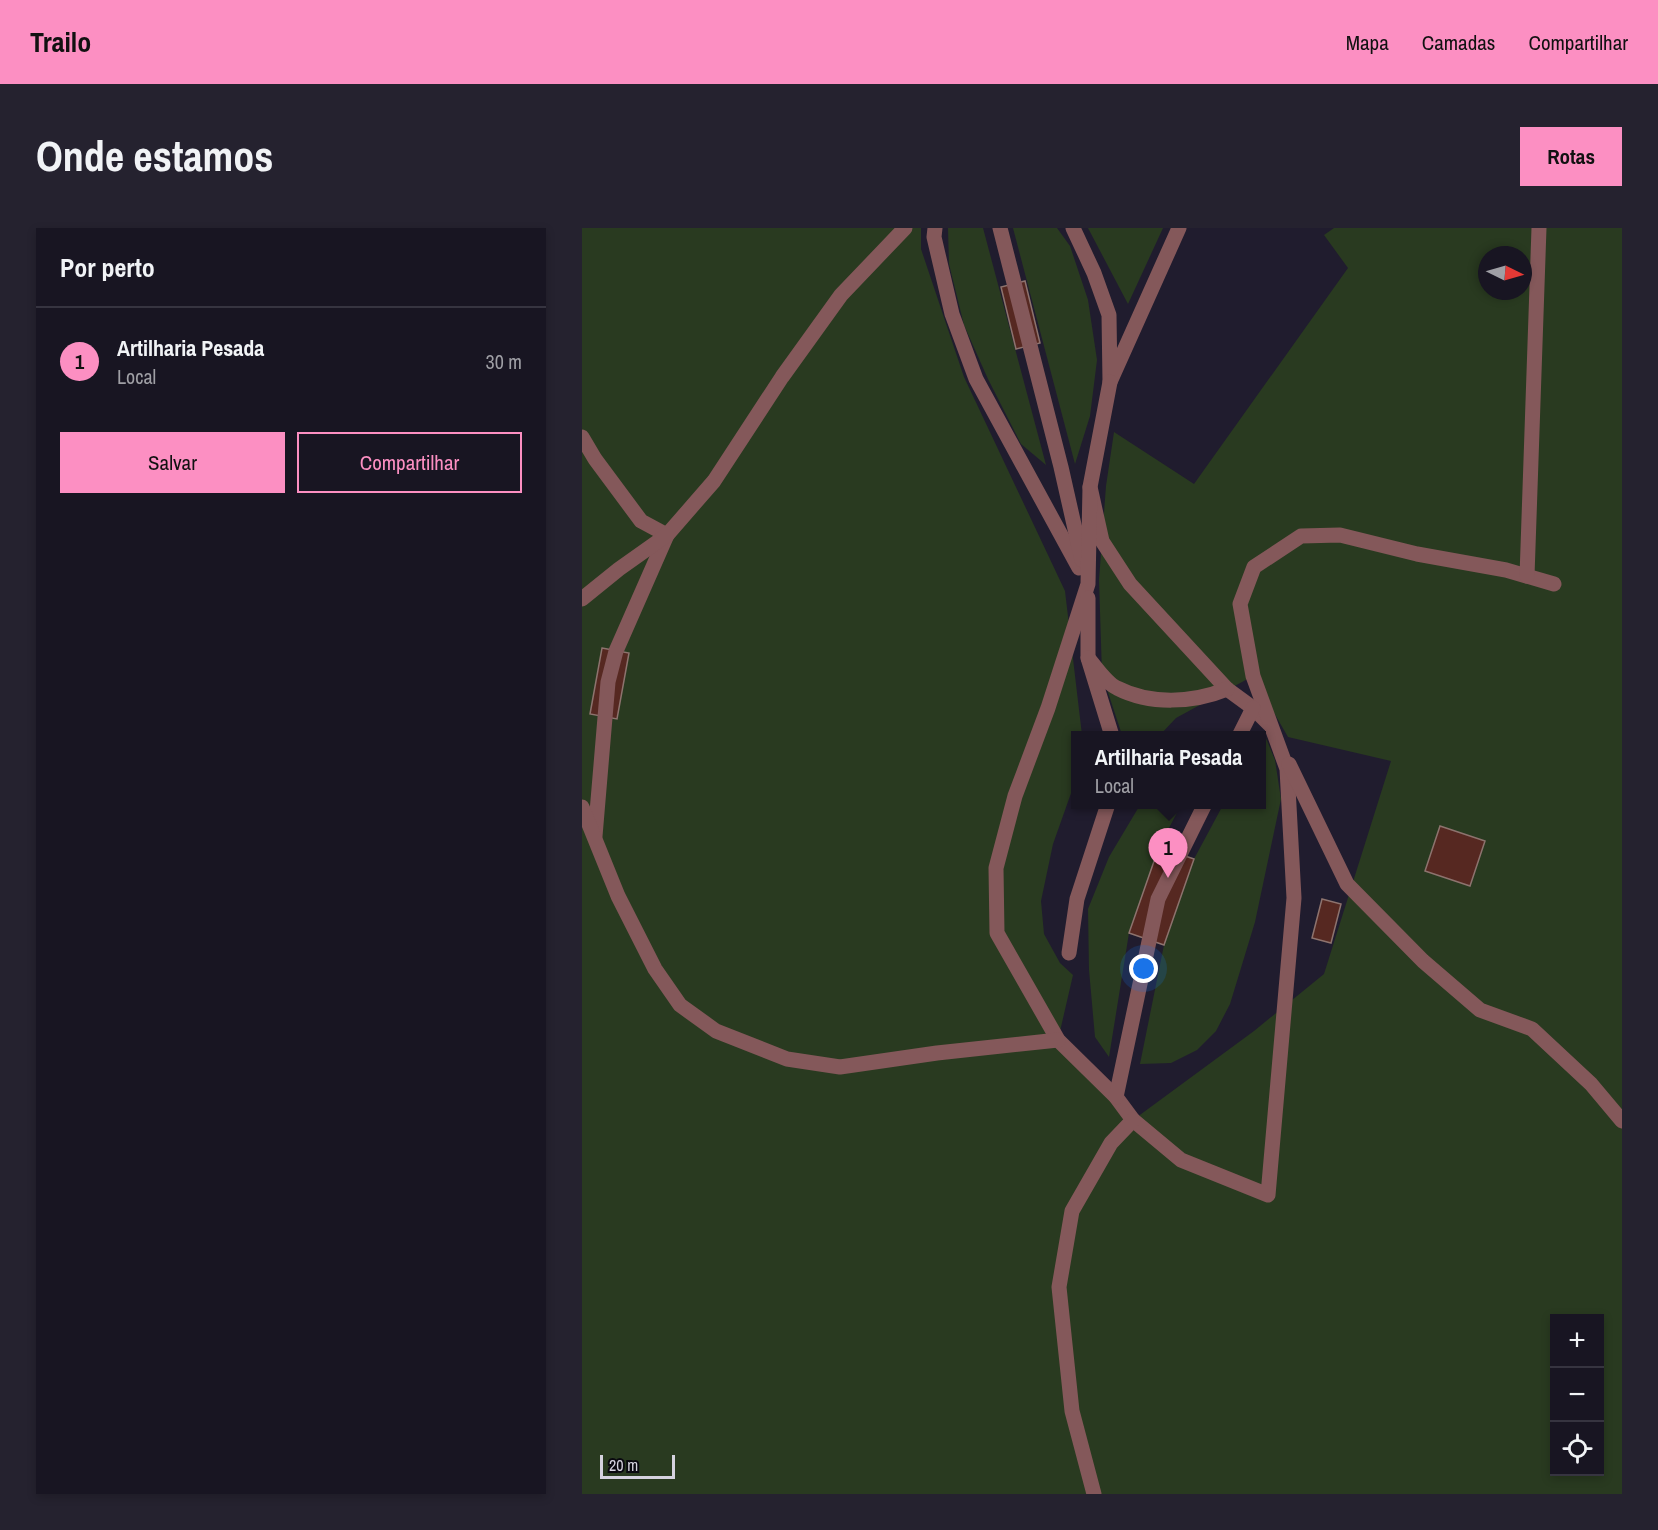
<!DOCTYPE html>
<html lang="pt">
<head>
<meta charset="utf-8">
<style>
	body { margin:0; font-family:"Archivo Narrow",sans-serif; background:#25222f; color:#f1f3f6 }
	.controls { position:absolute; right:18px; bottom:18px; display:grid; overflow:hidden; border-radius:0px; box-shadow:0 3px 9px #0003 }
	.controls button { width:54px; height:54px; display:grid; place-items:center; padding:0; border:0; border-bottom:2px solid #363440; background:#181522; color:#f1f3f6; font:30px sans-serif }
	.compass { position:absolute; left:896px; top:18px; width:54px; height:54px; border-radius:50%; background:#181522; box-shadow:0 3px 9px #0003; rotate:95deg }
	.scale { position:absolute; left:18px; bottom:15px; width:75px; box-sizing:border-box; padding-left:6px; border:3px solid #d5d2df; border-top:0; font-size:16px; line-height:21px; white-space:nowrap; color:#d5d2df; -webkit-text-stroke:4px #09080f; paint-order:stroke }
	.you { position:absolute; left:562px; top:741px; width:21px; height:21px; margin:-15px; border:4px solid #fff; border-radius:50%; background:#1a73e8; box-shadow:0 0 0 9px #1a73e833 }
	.badge { display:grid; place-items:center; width:39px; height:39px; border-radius:50%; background:#fc8fc2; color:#111; font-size:20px; font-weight:700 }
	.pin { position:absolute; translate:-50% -50px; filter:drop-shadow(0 2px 3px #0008) }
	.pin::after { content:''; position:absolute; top:32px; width:21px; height:18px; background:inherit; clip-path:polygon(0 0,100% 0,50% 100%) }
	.popup { position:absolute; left:489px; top:503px; width:195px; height:78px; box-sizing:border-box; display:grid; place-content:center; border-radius:0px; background:#181522; filter:drop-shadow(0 2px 4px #0005); font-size:20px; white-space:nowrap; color:#9f9fa5 }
	.popup b { font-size:22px; color:#f1f3f6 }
	.popup::after { content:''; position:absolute; left:50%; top:100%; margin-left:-12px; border:12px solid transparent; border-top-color:#181522 }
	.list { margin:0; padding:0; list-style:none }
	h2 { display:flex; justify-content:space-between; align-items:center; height:78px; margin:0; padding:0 24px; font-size:26px }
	h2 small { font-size:20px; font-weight:400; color:#9f9fa5 }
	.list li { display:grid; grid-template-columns:39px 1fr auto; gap:18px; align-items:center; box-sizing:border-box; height:108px; padding:0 24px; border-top:2px solid #363440 }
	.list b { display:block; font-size:22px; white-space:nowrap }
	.list p { margin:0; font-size:20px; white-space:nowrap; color:#9f9fa5 }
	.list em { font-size:20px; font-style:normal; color:#9f9fa5 }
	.actions { display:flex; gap:12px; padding:18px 24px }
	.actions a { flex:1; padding:14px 0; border:2px solid #fc8fc2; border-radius:0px; text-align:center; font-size:21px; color:#fc8fc2 }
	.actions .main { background:#fc8fc2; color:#111 }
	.icon { flex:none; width:33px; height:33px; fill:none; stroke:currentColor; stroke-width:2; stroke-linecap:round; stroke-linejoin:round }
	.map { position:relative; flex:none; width:1040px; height:1266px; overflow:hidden; border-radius:0px }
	header { display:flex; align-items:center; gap:36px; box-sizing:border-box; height:84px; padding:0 30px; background:#fc8fc2; color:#111 }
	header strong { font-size:28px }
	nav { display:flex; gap:33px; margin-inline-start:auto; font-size:21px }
	.intro { display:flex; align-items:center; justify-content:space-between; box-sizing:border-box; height:144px; padding:0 36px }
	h1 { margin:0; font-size:42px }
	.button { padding:15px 27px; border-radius:0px; background:#fc8fc2; color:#111; font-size:21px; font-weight:700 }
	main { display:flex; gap:36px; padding:0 36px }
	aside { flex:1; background:#181522; border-radius:0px; box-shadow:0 3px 9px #0003 }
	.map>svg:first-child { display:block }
	.green { fill:#293a20; fill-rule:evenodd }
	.building { fill:#562821; stroke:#8d736e; stroke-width:1.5 }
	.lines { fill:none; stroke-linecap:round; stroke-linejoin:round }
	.minor { stroke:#84585a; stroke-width:15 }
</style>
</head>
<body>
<header>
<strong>Trailo</strong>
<nav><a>Mapa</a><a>Camadas</a><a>Compartilhar</a></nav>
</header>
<div class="intro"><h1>Onde estamos</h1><a class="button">Rotas</a></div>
<main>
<aside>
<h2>Por perto<small></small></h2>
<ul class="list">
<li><span class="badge">1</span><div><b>Artilharia Pesada</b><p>Local</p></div><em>30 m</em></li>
</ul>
<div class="actions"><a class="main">Salvar</a><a>Compartilhar</a></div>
</aside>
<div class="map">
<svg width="1040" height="1266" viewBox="0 0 1040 1266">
	<rect width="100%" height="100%" fill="#201c2e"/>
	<g class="green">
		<path d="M0,0H339V21L382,149L483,363L500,507L493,508V554L471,616L459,673L462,706L478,735L491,747L476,812L551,892L672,803L742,746L809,533L706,509L671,448L594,490L578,507H540L520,446L517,352L524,258L532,204L612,256L766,40L742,7L752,0H1040V1266H0ZM905,27H941V63H905ZM972,1090H1017V1244H972Z"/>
		<path d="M366,0H401L464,237L439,216L406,151L382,97L367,36Z"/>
		<path d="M431,0H475L488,18L506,72L515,132L508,188L493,236Z"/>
		<path d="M506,0H581L546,76Z"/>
		<path d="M681,503L693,532L699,571L673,694L648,776L634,803L615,822L589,835L558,836L582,717L612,631L641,577L679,576V507Z"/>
		<path d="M558,577H599L577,619L547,705L527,829L513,809L507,742L506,681L527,629Z"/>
	</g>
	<g class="building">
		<path d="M443,53L458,115L434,121L419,59Z"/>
		<path d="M20,420L47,425L35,491L8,486Z"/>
		<path d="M858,598L903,613L888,658L843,643Z"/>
		<path d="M577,619L612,631L582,717L547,705Z"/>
		<path d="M740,671L759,676L749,715L730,710Z"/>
	</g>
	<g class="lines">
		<g class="minor">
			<path d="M353,0L352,9L370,86L394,151L497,340"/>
			<path d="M418,0L479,239L500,332"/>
			<path d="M491,0L512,45L527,87L528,154L597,0"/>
			<path d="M528,154L508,259L520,313L548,356L645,461L671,480L687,496"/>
			<path d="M0,209L13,231L59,293L85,307L34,423L26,454L13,608"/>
			<path d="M508,259L506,356L466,480L433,568L414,640L415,705L476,812L534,869L551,892L599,932L686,967L712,670L705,541L671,448L658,376L672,339L719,308L758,307L835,326L924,342L972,356"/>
			<path d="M945,348L957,0"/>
			<path d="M0,371L37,341L85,307L132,253L200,149L259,67L323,0"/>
			<path d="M506,430V370"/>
			<path d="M530,508L506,430C514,439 524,455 535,460C568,477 611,475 645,461"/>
			<path d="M657,508L671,480"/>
			<path d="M707,536L765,656L841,733L898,782L950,801L1009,856L1040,893"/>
			<path d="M0,579L36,668L73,741L98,777L134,803L205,831L258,839L355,825L476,812"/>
			<path d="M487,725L495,671L526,576"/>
			<path d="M534,869L576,671L623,576"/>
			<path d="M512,1266L490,1183L477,1059L490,983L529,915L551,892"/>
		</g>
	</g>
</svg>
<div class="controls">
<button>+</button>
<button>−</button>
<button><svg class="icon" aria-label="locate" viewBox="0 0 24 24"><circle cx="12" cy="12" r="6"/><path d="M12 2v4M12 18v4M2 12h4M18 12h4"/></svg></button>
</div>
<svg class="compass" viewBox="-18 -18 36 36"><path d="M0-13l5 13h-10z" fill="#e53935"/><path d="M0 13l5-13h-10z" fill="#9f9fa5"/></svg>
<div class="scale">20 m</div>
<div class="you"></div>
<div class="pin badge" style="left:586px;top:650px">1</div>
<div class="popup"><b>Artilharia Pesada</b>Local</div>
</div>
</main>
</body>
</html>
